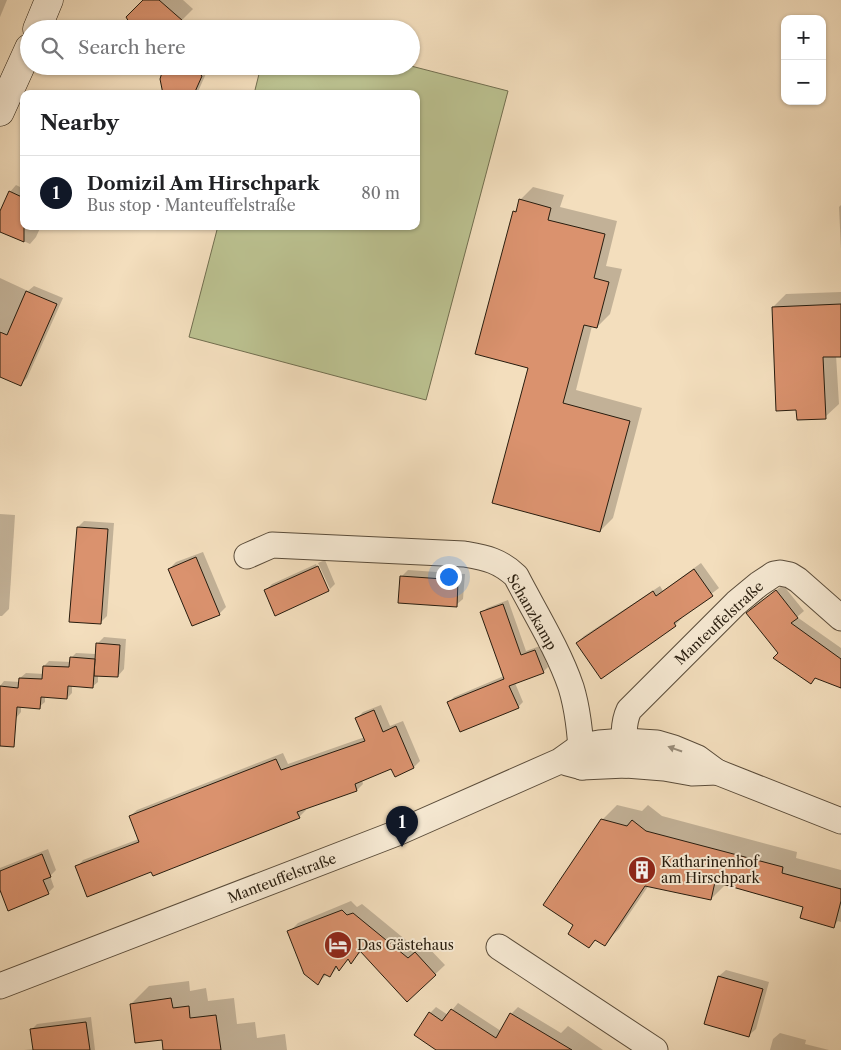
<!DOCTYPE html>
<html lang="en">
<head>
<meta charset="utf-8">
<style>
	body { margin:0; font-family:"Libre Caslon Text",serif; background:#f2f2f2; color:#202124 }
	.controls { position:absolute; right:15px; top:15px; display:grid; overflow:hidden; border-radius:10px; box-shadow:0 1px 4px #0004 }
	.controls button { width:45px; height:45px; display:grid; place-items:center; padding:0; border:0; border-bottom:1px solid #e0e0e0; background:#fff; color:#202124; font:25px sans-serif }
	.you { position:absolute; left:448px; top:576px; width:18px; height:18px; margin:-12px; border:4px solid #fff; border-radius:50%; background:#1a73e8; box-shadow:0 0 0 8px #1a73e833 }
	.badge { display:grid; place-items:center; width:32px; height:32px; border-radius:50%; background:#111827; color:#fff; font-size:16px; font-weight:700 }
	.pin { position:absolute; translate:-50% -41px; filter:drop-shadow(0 1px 2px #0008) }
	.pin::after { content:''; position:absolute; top:26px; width:18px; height:15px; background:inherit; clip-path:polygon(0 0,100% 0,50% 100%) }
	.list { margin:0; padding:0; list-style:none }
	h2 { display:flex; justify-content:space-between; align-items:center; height:65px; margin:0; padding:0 20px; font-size:21px }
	h2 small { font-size:16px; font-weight:400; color:#757577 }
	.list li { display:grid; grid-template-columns:32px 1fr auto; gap:15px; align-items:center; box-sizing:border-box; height:75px; padding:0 20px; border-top:1px solid #e0e0e0 }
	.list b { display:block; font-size:19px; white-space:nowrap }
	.list p { margin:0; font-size:16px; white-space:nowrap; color:#757577 }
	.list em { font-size:16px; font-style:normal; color:#757577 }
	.icon { flex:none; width:28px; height:28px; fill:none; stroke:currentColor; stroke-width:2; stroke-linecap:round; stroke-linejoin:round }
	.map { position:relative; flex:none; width:841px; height:1050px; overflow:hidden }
	.search { position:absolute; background:#fff; box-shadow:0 1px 4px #0004; left:20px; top:20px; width:400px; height:55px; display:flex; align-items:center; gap:12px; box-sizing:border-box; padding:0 18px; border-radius:28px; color:#757577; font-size:19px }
	.panel { position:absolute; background:#fff; box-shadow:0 1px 4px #0004; left:20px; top:90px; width:400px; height:140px; border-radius:10px }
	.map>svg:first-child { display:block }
	.green { fill:#bbc190; stroke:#716e4f }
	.shadow { fill:#0003 }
	.building { fill:#da926e; stroke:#271c0e }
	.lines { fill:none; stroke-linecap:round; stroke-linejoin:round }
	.street-casing { stroke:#5a4c3a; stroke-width:27 }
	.secondary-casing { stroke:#271c0e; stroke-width:29 }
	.street { stroke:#f7ead4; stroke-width:25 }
	.secondary { stroke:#f7ead4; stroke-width:28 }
	.oneway { fill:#998d7b }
	.labels { text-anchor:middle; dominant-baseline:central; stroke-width:4; stroke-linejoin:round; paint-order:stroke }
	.street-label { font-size:14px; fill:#271c0e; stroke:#f7ead4 }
	.poi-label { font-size:14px; fill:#271c0e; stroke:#f7ead4; text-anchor:start }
</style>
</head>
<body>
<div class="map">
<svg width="841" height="1050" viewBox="0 0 841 1050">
	<rect width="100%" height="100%" fill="#f3debd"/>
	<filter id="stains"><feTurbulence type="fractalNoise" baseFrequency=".004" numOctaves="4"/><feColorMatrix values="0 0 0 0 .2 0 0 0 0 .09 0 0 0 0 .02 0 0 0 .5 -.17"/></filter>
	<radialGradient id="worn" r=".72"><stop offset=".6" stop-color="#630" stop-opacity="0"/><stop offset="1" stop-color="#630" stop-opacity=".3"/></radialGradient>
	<path class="green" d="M261,66H411L508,91L426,400L189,337L218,226H416V94H254Z"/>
	<g class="shadow">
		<path d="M0,0H7L0,17Z"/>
		<path d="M142,0H183L193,9L182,20Z"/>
		<path d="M165,66H205L208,69L197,94H164Z"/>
		<path d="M16,185L24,189V226H41L36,237L30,244L0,230V214L10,192Z"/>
		<path d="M533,187L564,195L560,207L617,221L606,266L622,269L610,314L597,327L592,326L576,390L642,408L613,518L600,531L530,367L514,212L518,208L520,200Z"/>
		<path d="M841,205V249L839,207Z"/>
		<path d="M0,278L28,291L34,286L63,298L27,378L20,385L0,375V337L2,332L0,331Z"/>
		<path d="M841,292V355H836L839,404L825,417L773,307L786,294Z"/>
		<path d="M0,514L15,515L9,609L2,616H0Z"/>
		<path d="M84,521L114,523L107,616L100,623L78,527Z"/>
		<path d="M203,552L226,607L219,614L169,569L176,562Z"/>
		<path d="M325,560L335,584L330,589L318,563Z"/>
		<path d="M701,563L719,588L681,617L682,618L675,625L577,643L584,636L660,586L663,591Z"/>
		<path d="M316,564L327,589H330L276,614L265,591L272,584Z"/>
		<path d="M408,570L465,574L463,599L456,605L401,577Z"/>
		<path d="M783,585L804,611L797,617L841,648V686L779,653L754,607Z"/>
		<path d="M508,600L526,651L540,646L548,667L543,672L515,683L523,702L518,707L449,702L454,697L504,676L482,613L487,608Z"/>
		<path d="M104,637L126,639L124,669L118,676L98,675V682L92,687L72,686V693L67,698L45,696V702L39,707L21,706V712L16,718L0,717V686L4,681L20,682V678L26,673L44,674V666L49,661L71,662V658L76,653L96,654L97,644Z"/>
		<path d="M381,705L390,726L403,721L420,761L414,767L395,775L392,767L362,780L363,784L357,790L305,808L306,810L299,817L152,871L77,867L83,860L139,839L130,816L137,810L283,753L288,764L365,737L357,718L363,712Z"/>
		<path d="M617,805L642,811L648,805L662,816L797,852L796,858L841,870V922L838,921L833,926L804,906L726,884L711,899L649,885L619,929L604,944L597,939L589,947L575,925L602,820Z"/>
		<path d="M48,849L56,870L50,876L54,887L48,893H0V868Z"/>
		<path d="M351,901L357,907L362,904L418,950L424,943L445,965L408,1000L362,951L351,962L349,959L339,969L338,967L330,976L327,974L318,983L289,932L298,923Z"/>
		<path d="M726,970L769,982L756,1029L749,1035L706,1023L719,976Z"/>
		<path d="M189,981L190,991L206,988L208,1001L234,998L237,1024L255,1022L257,1038L285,1034L287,1050H164L163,1038L131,1004L149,986Z"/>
		<path d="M458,1003L501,1031L511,1014L518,1007L561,1033L568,1026L603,1050H439L430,1013L436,1007L448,1015Z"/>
		<path d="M91,1017L95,1050H24L34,1049L31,1030L37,1024Z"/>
		<path d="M780,1033L806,1040L805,1044L829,1050H770L773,1039Z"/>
	</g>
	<g class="building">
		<path d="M143,0H159L183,21L167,29H133L126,17Z"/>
		<path d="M164,66H191L202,76L194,94H163L160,79Z"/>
		<path d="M9,191L24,198V242L0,232V211Z"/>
		<path d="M519,199L551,208L548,220L605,234L594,278L609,282L597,328L584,325L563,403L630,421L600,532L492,503L528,368L475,354L513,211L516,212Z"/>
		<path d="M26,291L57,304L21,386L0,377V332L7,335Z"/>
		<path d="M841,304V357H823L826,419L797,420L796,410L776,411L772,307Z"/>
		<path d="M77,527L108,529L101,624L69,622Z"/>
		<path d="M196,557L220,615L192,626L168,569Z"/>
		<path d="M318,566L329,591L275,616L264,590Z"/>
		<path d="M694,569L713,596L674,623L676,626L601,679L576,643L653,591L656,596Z"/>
		<path d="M400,576L458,580L457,607L398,603Z"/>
		<path d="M776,590L798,618L791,623L841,659V688L815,678L811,684L773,658L778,653L746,613Z"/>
		<path d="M503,604L521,655L535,650L544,673L509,686L519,708L460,732L447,702L504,679L480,612Z"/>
		<path d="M96,643L120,645L118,677L94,676Z"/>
		<path d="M70,657L95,659L93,688L68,686L67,699L41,697L40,709L17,707L14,747L0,746V686L18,688L19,678L42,679L43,666L69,667Z"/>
		<path d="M374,710L383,732L396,726L414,768L395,777L391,769L355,784L357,791L297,812L300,818L153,876L151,872L87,897L75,866L139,842L129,816L276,759L281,770L365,741L355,718Z"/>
		<path d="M601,819L627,826L632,820L646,831L783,867L782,873L841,889V901L834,928L800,918L803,907L715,882L711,900L645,886L605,946L595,940L589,948L568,934L573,925L543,905Z"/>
		<path d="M42,854L51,877L43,880L49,894L8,911L0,890V871Z"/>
		<path d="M342,910L347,915L353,913L408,958L415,952L436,975L407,1002L360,951L351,964L348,959L339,971L336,966L330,977L324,974L318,985L304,974L287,931Z"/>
		<path d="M718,976L763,989L749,1037L704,1024Z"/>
		<path d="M171,998L173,1008L189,1006L190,1018L216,1015L221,1050H163L162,1040L135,1043L130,1004Z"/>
		<path d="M451,1009L496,1038L510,1013L572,1050H436L414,1035L429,1012L442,1021Z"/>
		<path d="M86,1022L90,1050H33L30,1029Z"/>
	</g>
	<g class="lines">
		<defs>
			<g id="street">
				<path d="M247,556L272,545L464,554C486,558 499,560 516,576C534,611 558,649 571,687C579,713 581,740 582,767"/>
				<path d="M567,763L582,767L626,765L664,768L692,773L717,772"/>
				<path d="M626,765C625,747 621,727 629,710L736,603L759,584L774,574L780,573L790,575L798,580L841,618"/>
				<path d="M499,947L655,1050"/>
				<path d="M0,986L397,833L560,761L581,746L599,743L625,741L657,743L674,748L698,758L717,772L841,821"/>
			</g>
			<g id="secondary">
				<path d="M37,29L49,0"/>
				<path d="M0,112L29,48"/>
			</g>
		</defs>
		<use href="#street" class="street-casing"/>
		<use href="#secondary" class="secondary-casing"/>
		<use href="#street" class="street"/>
		<use href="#secondary" class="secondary"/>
	</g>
	<defs><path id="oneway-solid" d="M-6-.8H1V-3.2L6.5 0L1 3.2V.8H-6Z" transform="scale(1.25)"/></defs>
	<use class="oneway" href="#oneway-solid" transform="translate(675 749) rotate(-161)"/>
	<defs>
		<symbol id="building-disc" viewBox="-11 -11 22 22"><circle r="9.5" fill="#8f2418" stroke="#f7ead4"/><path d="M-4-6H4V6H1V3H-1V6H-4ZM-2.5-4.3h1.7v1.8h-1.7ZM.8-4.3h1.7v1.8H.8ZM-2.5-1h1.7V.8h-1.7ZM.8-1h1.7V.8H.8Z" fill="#fff"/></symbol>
		<symbol id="hotel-disc" viewBox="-11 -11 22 22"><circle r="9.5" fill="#8f2418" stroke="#f7ead4"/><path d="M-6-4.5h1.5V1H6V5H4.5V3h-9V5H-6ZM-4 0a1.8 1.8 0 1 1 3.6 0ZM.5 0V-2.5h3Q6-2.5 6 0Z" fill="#fff"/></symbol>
	</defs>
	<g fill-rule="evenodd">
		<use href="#building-disc" x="626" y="854" width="32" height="32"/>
		<use href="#hotel-disc" x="322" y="929" width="32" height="32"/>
	</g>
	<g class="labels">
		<g class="street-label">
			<text transform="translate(532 612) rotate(60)">Schanzkamp</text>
			<text transform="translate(719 623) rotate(-43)">Manteuffelstraße</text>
			<text transform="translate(282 878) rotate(-21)">Manteuffelstraße</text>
		</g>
		<g class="poi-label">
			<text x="661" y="862">Katharinenhof<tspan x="661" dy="16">am Hirschpark</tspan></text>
			<text x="357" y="945">Das Gästehaus</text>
		</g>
	</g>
	<rect width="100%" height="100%" filter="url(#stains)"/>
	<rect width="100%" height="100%" fill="url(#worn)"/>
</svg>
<div class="controls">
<button>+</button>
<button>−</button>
</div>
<div class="you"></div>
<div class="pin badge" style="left:402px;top:847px">1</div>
<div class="search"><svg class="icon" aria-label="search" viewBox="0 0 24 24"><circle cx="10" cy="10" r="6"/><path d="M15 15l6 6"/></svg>Search here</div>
<section class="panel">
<h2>Nearby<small></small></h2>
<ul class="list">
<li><span class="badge">1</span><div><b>Domizil Am Hirschpark</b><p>Bus stop · Manteuffelstraße</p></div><em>80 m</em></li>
</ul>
</section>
</div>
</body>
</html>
